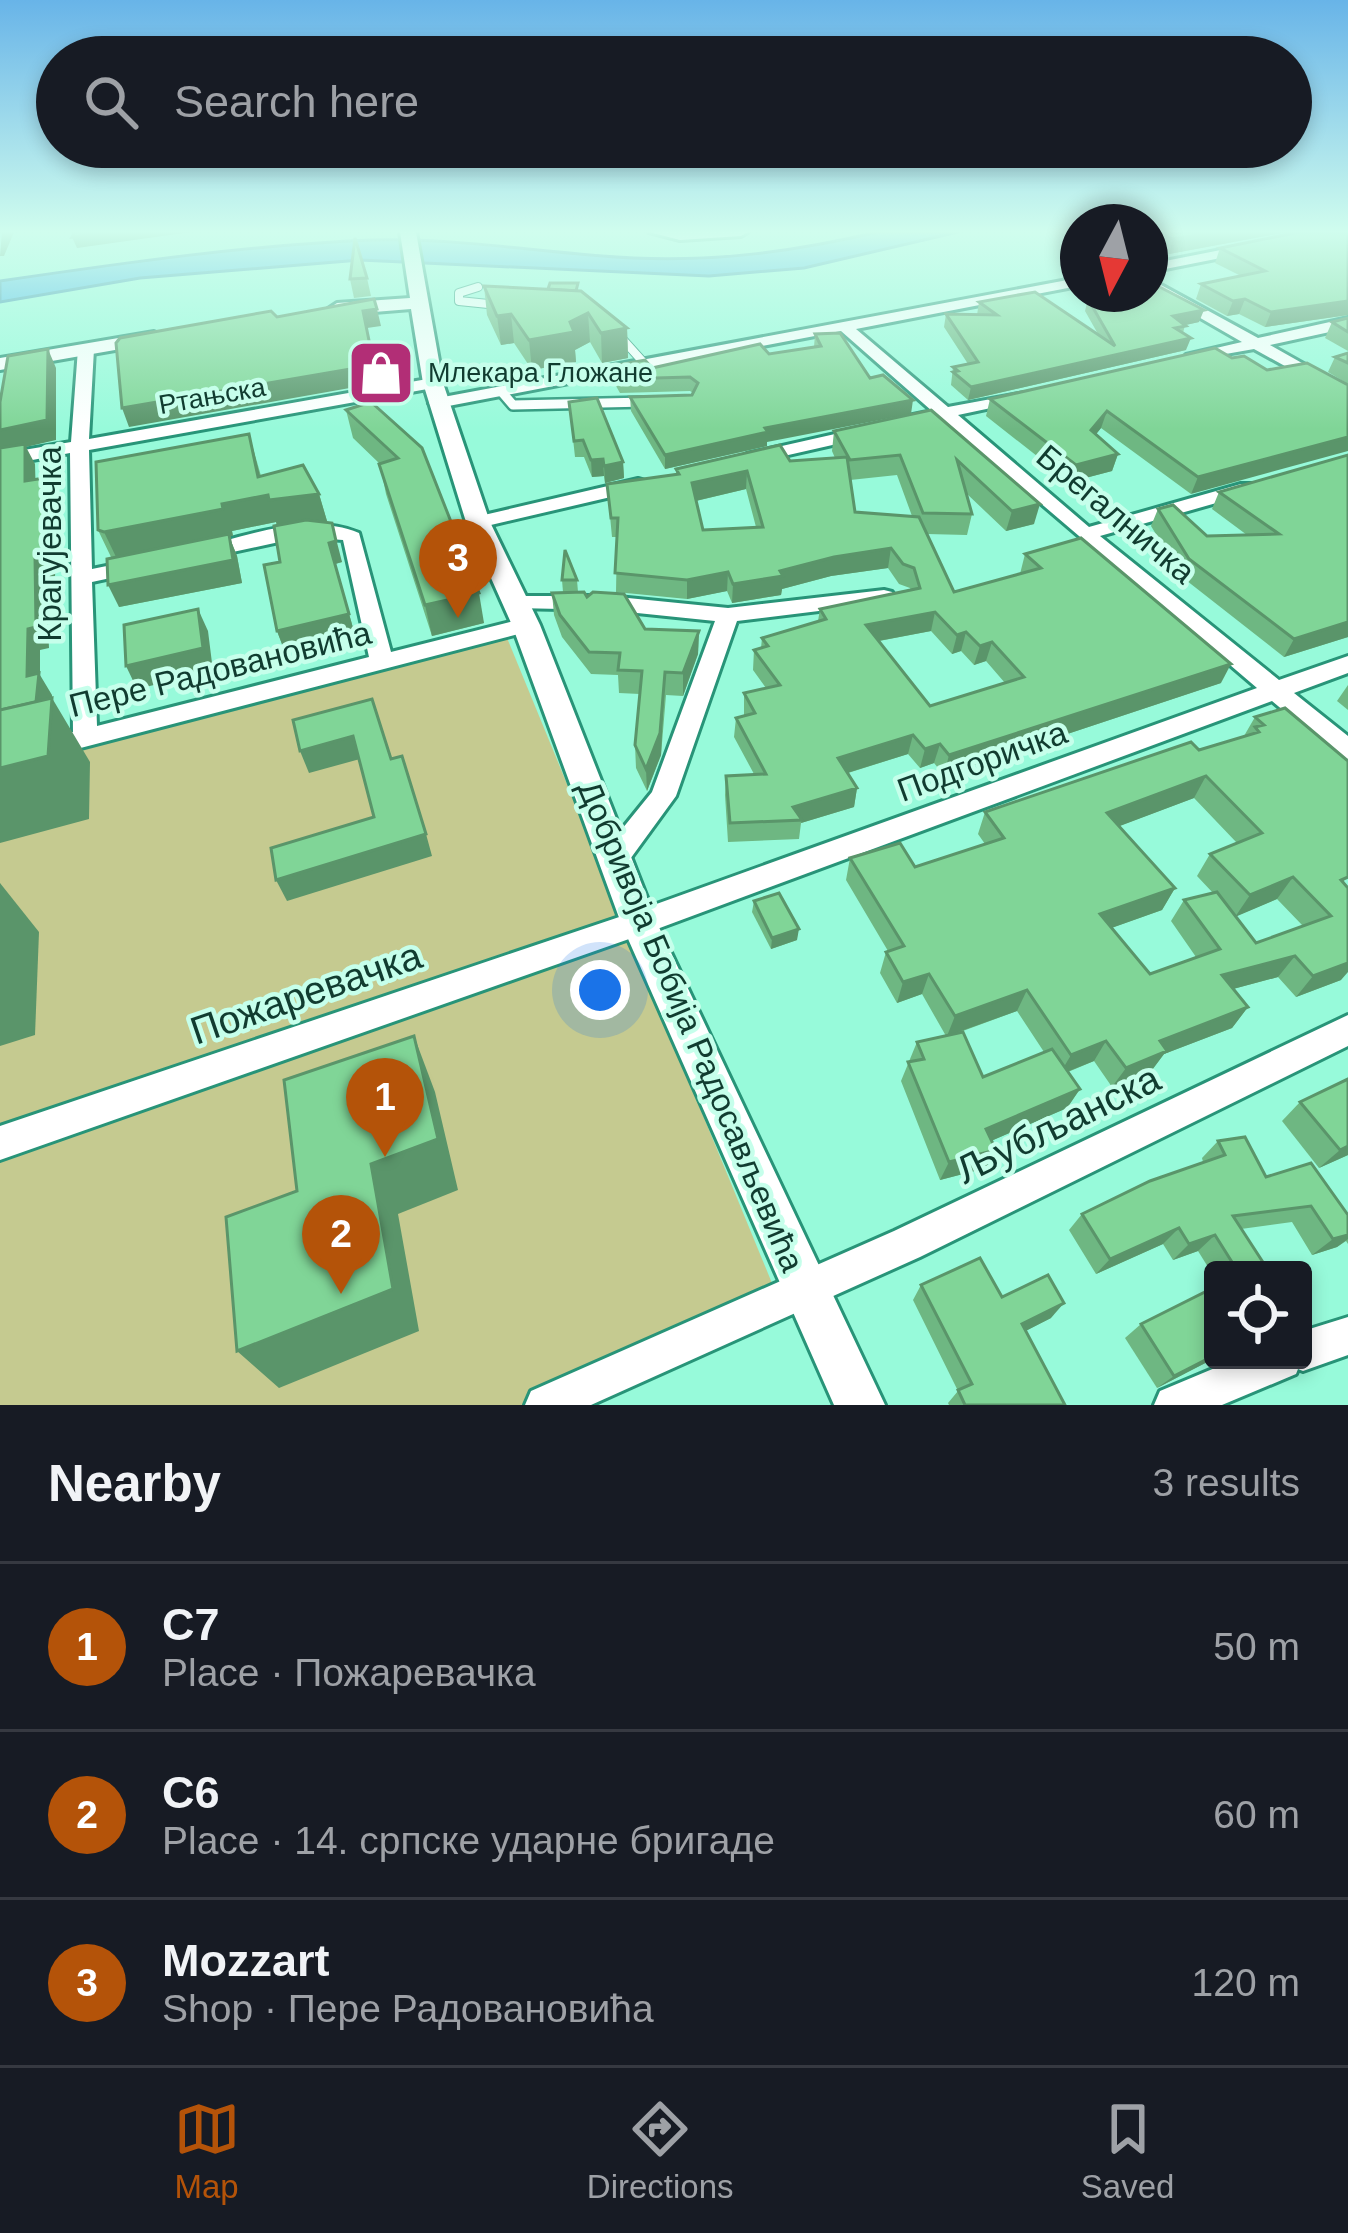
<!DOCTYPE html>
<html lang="en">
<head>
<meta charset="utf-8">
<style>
	body { margin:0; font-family:Arial,sans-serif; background:#20242c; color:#f1f3f6 }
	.controls { position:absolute; right:36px; bottom:36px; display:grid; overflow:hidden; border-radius:12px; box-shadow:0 6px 18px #0003 }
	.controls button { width:108px; height:108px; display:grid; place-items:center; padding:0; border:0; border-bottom:3px solid #363941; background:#171b24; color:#f1f3f6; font:60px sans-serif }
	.compass { position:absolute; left:1060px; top:204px; width:108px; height:108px; border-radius:50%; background:#171b24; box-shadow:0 6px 18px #0003; rotate:187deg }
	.you { position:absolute; left:600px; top:990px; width:42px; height:42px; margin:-30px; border:9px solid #fff; border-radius:50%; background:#1a73e8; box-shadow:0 0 0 18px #1a73e833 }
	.badge { display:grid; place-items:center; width:78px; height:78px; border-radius:50%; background:#b45309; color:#fff; font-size:39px; font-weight:700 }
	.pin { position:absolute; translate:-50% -99px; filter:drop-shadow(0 3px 6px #0008) }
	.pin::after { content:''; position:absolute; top:63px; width:42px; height:36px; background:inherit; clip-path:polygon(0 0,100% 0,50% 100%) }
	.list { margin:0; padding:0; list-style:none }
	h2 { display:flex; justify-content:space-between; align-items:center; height:156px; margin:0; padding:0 48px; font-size:51px }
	h2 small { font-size:39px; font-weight:400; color:#9ea1a6 }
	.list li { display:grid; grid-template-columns:78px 1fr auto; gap:36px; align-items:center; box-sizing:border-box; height:168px; padding:0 48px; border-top:3px solid #363941 }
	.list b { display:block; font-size:45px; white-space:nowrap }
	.list p { margin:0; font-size:39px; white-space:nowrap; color:#9ea1a6 }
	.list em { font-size:39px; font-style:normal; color:#9ea1a6 }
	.icon { flex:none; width:66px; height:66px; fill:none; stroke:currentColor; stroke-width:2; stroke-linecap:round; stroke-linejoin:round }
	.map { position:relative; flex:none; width:1348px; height:1405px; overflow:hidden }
	.search { position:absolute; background:#171b24; box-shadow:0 6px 18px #0003; left:36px; right:36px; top:36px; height:132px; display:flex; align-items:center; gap:30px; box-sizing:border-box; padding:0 42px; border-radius:66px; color:#9ea1a6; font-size:45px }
	.sheet { height:660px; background:#171b24 }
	nav { display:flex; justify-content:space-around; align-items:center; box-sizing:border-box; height:168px; border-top:3px solid #363941; background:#171b24; font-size:33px; color:#9ea1a6 }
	nav a { display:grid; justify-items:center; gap:6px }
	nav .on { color:#b45309 }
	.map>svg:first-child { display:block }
	.green { fill:#c5ca90 }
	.water { fill:#48b5e7; stroke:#3891b0; stroke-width:3 }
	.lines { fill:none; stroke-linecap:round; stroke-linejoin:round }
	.service-far1-casing { stroke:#289478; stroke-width:10 }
	.service-casing { stroke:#289478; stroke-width:14 }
	.minor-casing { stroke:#289478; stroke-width:6 }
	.tertiary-casing { stroke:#289478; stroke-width:6 }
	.service-far1 { stroke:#fff; stroke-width:8 }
	.service { stroke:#fff; stroke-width:9 }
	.minor { fill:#fff; fill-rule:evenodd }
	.tertiary { fill:#fff; fill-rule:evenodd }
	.wall { fill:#6eb782; fill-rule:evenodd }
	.shaded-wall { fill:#5a956a }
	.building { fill:#80d597; stroke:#5a956a; stroke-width:3; fill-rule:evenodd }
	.labels { text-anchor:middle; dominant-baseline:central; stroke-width:9; stroke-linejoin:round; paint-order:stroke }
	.far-poi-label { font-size:27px; fill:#113c30; stroke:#c6ffeb; text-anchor:start }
	.far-street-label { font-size:27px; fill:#113c30; stroke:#c6ffeb }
	.street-label { font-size:33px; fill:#113c30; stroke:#c6ffeb }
	.near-street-label { font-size:39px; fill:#113c30; stroke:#c6ffeb }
</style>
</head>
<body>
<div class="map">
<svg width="1348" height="1405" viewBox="0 0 1348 1405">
	<rect width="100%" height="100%" fill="#97fada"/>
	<path class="green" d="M505,633L774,1288L533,1405H0V753Z"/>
	<path class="water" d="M878,232H958L804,268L709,276L360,260L140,278L0,302V281C123,263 247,245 371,240C458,237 547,254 634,258C718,262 796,251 878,232Z"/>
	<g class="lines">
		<defs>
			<g id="service-far1">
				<path d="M478,287L459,293V301L498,305"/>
				<path d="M617,333L644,363"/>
			</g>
			<path id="service" d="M501,391L513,405L647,402"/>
			<g id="minor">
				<path d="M649,232H748L741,236L680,240Z"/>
				<path d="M1063,232H1076L1078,245Z"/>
				<path d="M1246,245L1251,246V252L1150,272V264Z"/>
				<path d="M1078,278V286L856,329L948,407L1024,393V401L958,415L1089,527L1241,484H1255V492L1100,536L1279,680L1348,656V673L1294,693L1348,736V759L1339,757L1272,701L649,932L0,1160V1126L637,911L1257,688L942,419L899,426V418L932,411L841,331L438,408L429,403L438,398Z"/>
				<path d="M1150,279L1258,338L1348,318V328L1270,345L1348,389V401L1254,349L1186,361V355L1242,342L1150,289Z"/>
				<path d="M86,344L94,349L89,439L433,378L441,383L433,388L89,450L92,569L136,560L146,566L143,571L92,582L97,726L369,657L343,540L302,537L205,558L195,552L198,548C249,535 308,512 359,533L391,652L526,618L537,625L526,632L0,769V751L73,732L70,453L0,466V454L71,442L78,349Z"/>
				<path d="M866,427L875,432L872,436L753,463L744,458L747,454Z"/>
				<path d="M638,479L645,481V489L478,528L468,522L471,518Z"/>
				<path d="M884,590L892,592L895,597L892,602L737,621L676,796L625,866L615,869L605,866L601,858L605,850L652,792L715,621L608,610L515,608L507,606L504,601L507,596H608L728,608Z"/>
				<path d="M1348,1015V1046L920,1257L591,1405H525L531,1391L894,1231Z"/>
				<path d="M1348,1317V1355L1303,1371L1298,1369L1296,1374L1222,1405H1154L1160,1391L1234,1360H1303V1331Z"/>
			</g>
			<g id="tertiary">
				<path d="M400,232H416L443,383L490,522L540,625L657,923L885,1405H834L621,923L512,625L466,522L423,383L411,309L337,315L328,309L337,303L410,298Z"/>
				<path d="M154,332L164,338L161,342L0,370V358Z"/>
			</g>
		</defs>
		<use href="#service-far1" class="service-far1-casing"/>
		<use href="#service" class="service-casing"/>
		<use href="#minor" class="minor-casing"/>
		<use href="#tertiary" class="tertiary-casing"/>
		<use href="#service-far1" class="service-far1"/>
		<use href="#service" class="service"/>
		<use href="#minor" class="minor"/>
		<use href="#tertiary" class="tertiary"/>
	</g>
	<g class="wall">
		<path d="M1150,232H1287L1169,254L1150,245Z"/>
		<path d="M1348,232V315L1265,327L1239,314L1227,316L1196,299L1201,284L1241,276L1215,263L1220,248Z"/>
		<path d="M367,278L371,296L354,298L350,279Z"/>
		<path d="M578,283V291L627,328L628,358L602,363L590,342L575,350L576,362L532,370L514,343L501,345L487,315L484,286L548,289Z"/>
		<path d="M1099,294H1150L1199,322L1185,325L1183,333L1186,350L968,400L951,385L953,367L968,364L944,327L946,314L977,315L979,302L1098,334L1085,311L1088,299H1107Z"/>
		<path d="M1348,318V351L1325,338L1332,322Z"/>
		<path d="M840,333L767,442V446L665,469L631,411L630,397L692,395L693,393L690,391L620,393L612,379L611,366L652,368L769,354L814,347L815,334Z"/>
		<path d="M1348,353V384L1328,372L1335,357Z"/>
		<path d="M1232,358L1267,370L1191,494L1101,428L1096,434L1118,454L1112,471L1070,482L986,416L990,399Z"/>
		<path d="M371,402L484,623L432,636L386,494L380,464L353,438L346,410Z"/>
		<path d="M569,402L623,462L624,478L605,483L604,476L592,477L584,457H575Z"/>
		<path d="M931,410L1034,524L1006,531L966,493L972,514L967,535L927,534L954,592L1020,574L1025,554L1221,683L944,775L934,763L920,768L908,754L848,773L857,788L854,807L801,823L799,839L728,842L725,795L726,776L754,774L734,737L736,718L744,716V693L766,688L753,670L754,650L761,648L762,638L818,621L820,609L911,590L910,588L899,584L888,568L831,576L782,589L781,595L732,603L727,591L687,599L616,592L617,537H612L607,484L676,475V469L835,458L832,451L834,431ZM897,475L912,516L855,512L850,480ZM746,489L756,527L703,530L696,501ZM931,631L952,654L961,651L974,665L986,661L1005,683L930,706L879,641Z"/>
		<path d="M249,434L261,476L319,494L327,521H320L342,562L335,564L355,635L285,652L277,631L280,562L276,522L232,531L233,536H229L237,556L242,583L119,607L113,558L111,557L98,530Z"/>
		<path d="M1348,455V637L1284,657L1182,577L1151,526L1158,509L1207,536L1247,535L1212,509L1219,492Z"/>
		<path d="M562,580H577L578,592H563Z"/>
		<path d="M552,593L587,597L645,629L699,631L698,654L683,696L666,695L661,755L647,791L636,768L635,745L640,694L619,693L618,675L591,674L562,637L554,615Z"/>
		<path d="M1348,685V710L1337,701Z"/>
		<path d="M1255,717L1348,761L1341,980L1296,997L1278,977L1233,989L1248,1007L1232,1028L1164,1054L1152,1070L1112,1087L1094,1061L1068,1072L1080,1089L1067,1108L991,1141L986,1168L940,1180L901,1081L917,1042L946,1036L922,994L897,1003L880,973L886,952L888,951L846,880L850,858L915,867L985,844L978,834L985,812L1244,736ZM1194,798L1237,843L1210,854L1197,876L1213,893L1184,900L1171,921L1196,957L1150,974L1111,928L1162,910L1175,888L1119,826ZM1277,899L1303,926L1256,943L1236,916ZM1017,1011L1044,1052L983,1077L952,1035Z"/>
		<path d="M754,901L797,940L771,949L752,912Z"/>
		<path d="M1300,1102L1348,1155L1319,1168L1282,1121Z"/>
		<path d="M1218,1141L1266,1177L1348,1215V1244L1346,1241L1337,1247L1312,1255L1292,1222L1241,1229L1268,1270H1213V1275L1198,1251L1173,1260L1163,1244L1096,1274L1069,1230L1082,1214L1203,1162L1202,1158Z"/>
		<path d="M921,1285L1002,1297L1051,1318L1025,1331L1065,1405H949L948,1403L958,1391L913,1300Z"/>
		<path d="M1141,1324L1213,1359L1157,1388L1125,1338Z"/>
	</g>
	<g class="shaded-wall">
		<path d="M2,232H14L4,256H0Z"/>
		<path d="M110,232H191L77,248L72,237Z"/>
		<path d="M1216,232H1287L1169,254L1173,239Z"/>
		<path d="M1245,299L1239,314L1227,316L1233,301Z"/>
		<path d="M1348,301V315L1265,327L1271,312Z"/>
		<path d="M377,309L381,326L367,328L378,383L129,427L122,408L363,311Z"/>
		<path d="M1204,310L1199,322L1168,329L1173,316Z"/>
		<path d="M588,313L590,342L575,350L576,362L532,370L529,340Z"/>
		<path d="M511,314L514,343L501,345L497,316Z"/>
		<path d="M627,328L628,358L602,363L601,333Z"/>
		<path d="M1191,338L1186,350L968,400L971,387Z"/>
		<path d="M48,349L56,368V440L26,447L35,464L36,502L0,453V430Z"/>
		<path d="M913,400L911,414L767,442V446L665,469V455L765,428Z"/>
		<path d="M1107,411L1101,428L1086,447L1091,430Z"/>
		<path d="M249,434L265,495L319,494L327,521L278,526L276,522L232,531L233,536H229L237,556L242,583L119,607L108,585L117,559L104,532L222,504L258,477Z"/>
		<path d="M1348,437V451L1191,494L1198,477Z"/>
		<path d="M1118,454L1112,471L1070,482L1076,465Z"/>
		<path d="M603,459L604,476L592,477L591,460Z"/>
		<path d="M623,462L624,478L605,483L604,466Z"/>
		<path d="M747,471L746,489L691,502L692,483Z"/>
		<path d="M51,477L61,497L55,576L46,578L49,648L40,650V675L52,695V698L90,762L89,819L0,843V736L27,676L28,629L35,556Z"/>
		<path d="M1040,504L1034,524L1006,531L1012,511Z"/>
		<path d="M332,523L342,562L335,564L355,635L285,652L277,631L329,543Z"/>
		<path d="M891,548L888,568L831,576L782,589L781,595L732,603L733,584L834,557Z"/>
		<path d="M728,572L727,591L687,599V580Z"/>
		<path d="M479,593L484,623L432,636L425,605Z"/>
		<path d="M198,609L208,631L213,671L137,689L126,666Z"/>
		<path d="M935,612L931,631L862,644L866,625Z"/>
		<path d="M1348,622V637L1284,657L1294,639Z"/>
		<path d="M699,631L698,654L683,696V673Z"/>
		<path d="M966,632L961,651L952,654L957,635Z"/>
		<path d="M992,642L986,661L974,665L980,646Z"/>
		<path d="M1231,664L1221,683L944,775L949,755Z"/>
		<path d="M665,672L661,755L647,791L646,769Z"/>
		<path d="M913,735L908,754L834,777L838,758Z"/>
		<path d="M353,736L360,759L309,773L300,751Z"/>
		<path d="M940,744L934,763L920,768L925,749Z"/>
		<path d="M1206,776L1194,798L1096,835L1107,813Z"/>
		<path d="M857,788L854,807L801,823L802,820L793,807Z"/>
		<path d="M426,834L432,856L287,901L276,880Z"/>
		<path d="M1293,877L1277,899L1235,917L1250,895Z"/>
		<path d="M0,883L39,932L35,1035L0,1046Z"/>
		<path d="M1175,888L1162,910L1089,936L1100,914Z"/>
		<path d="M799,929L797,940L771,949L772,938Z"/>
		<path d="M1295,956L1278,977L1207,996L1222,975Z"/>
		<path d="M1348,963V972L1341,980L1296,997L1313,976Z"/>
		<path d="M929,974L922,994L897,1003L903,982Z"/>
		<path d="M1027,990L1017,1011L947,1036L955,1016Z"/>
		<path d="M1248,1007L1232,1028L1164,1054L1152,1070L1112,1087L1126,1068L1160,1041Z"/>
		<path d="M414,1036L435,1092L458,1190L398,1214L419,1331L279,1388L237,1351L371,1164Z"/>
		<path d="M1106,1041L1094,1061L1059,1075L1071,1055Z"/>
		<path d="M1080,1089L1067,1108L977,1147L986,1129Z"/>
		<path d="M1348,1146V1155L1319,1168L1340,1150Z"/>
		<path d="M996,1150L986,1168L940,1180L949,1162Z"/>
		<path d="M1179,1228L1163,1244L1096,1274L1110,1259Z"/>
		<path d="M1215,1235L1198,1251L1173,1260L1189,1244Z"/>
		<path d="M1348,1235V1239L1337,1247L1312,1255L1333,1239Z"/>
		<path d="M1064,1303L1051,1318L1010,1339L1022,1324Z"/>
		<path d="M1213,1356V1359L1157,1388L1174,1376Z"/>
	</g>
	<g class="building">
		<path d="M75,232H110L72,237Z"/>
		<path d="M1157,232H1216L1173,239Z"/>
		<path d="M1299,232H1348V301L1271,312L1245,299L1233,301L1201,284L1265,271L1220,248Z"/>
		<path d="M355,238L367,278L350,279Z"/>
		<path d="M1150,282L1204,310L1173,316L1186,326L1175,328L1191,338L971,387L953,372L958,371L953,367L978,362L946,314L997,315L979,302L1035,292L1115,346L1088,299H1132L1123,294H1150Z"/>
		<path d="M550,283H578L576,291L548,289Z"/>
		<path d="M484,286L581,291L627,328L601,333L588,313L570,322L574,332L529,340L511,314L497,316Z"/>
		<path d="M374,299L377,309L363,311L374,365L122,408L116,343L120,338L271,311L277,317Z"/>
		<path d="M1348,318V332L1332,322Z"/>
		<path d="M840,333L870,378L883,375L913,400L765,428L768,432L665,455L630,397L692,395L698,383L690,377L620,379L611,366L645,360L652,368L760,344L769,354L821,346L815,334Z"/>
		<path d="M1215,348L1232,358L1244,356L1267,370L1307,363L1348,385V437L1198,477L1107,411L1091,430L1118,454L1076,465L990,399Z"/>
		<path d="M48,349L47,420L0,430V402L8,356Z"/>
		<path d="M1348,353V363L1335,357Z"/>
		<path d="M597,398L623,462L604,466L603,459L591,460L583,440L574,441L569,402Z"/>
		<path d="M371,402L422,448L479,593L425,605L379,464L398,458L346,410Z"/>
		<path d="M931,410L1040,504L1012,511L957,460L972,514L923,513L900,455L850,460L834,431Z"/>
		<path d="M249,434L258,477L303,465L319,494L269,500L268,495L222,504L223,509L104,532L98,530L96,462Z"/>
		<path d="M25,444V481L51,477L44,555L35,556L36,627L28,629L27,676L39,673L36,702L0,710V448Z"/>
		<path d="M780,445L790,461L847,457L855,512L919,517L954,592L1041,568L1025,554L1081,538L1231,664L949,755L940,744L925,749L913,735L838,758L857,788L793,807L802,820L730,823L726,776L766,774L736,718L755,713L744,693L780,685L754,650L768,646L762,638L826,619L820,609L920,588L914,568L903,564L891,548L834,557L780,571L783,576L733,584L728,572L687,580L615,573L618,518H611L607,484L679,474L676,469ZM747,471L763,527L703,530L692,483ZM935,612L957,635L966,632L980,646L992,642L1024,677L930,706L866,625Z"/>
		<path d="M1348,455V622L1294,639L1189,559L1158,509L1173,505L1207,536L1279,534L1219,492Z"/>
		<path d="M306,520L332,523L336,541L329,543L349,614L277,631L264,565L280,562L274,526Z"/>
		<path d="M229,534L233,560L108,585L107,559Z"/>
		<path d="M565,550L577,580H562Z"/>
		<path d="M584,592L587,597L593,592L624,594L645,629L699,631L683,673L665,672L660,733L646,769L635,745L642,671L618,670L620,653L589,652L560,615L552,593Z"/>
		<path d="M198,609L203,648L126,666L124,625Z"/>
		<path d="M52,698L48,756L0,768V710Z"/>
		<path d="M372,699L391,759L402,756L426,834L276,880L271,848L374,817L353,736L300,751L293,720Z"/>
		<path d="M1285,708L1348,761V877L1341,880L1348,888V963L1313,976L1295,956L1222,975L1248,1007L1160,1041L1167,1051L1126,1068L1106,1041L1071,1055L1027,990L955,1016L929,974L903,982L886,952L904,946L850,858L900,843L915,867L1004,838L985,812L1191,742L1199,750L1259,732L1255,727L1264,725L1255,717ZM1206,776L1262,833L1210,854L1250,895L1293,877L1331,916L1256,943L1217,892L1184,900L1220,949L1150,974L1100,914L1175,888L1107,813Z"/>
		<path d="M779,893L799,929L772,938L754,901Z"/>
		<path d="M963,1032L983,1077L1052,1049L1080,1089L986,1129L996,1150L949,1162L908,1062L924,1059L917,1042Z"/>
		<path d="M414,1036L438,1139L371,1164L393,1289L237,1351L226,1217L297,1191L284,1080Z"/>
		<path d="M1348,1079V1146L1340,1150L1300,1102Z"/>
		<path d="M1245,1137L1266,1177L1311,1163L1348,1215V1235L1333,1239L1311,1206L1233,1216L1268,1270H1237L1215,1235L1189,1244L1179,1228L1110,1259L1082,1214L1150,1181L1225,1155L1218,1141Z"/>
		<path d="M980,1258L1002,1297L1048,1275L1064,1303L1022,1324L1065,1405H965L958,1390L972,1384L921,1285Z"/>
		<path d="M1213,1288V1356L1174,1376L1141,1324Z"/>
	</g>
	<linearGradient id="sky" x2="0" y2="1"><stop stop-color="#68b4e8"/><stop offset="0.54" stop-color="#d0fdee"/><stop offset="1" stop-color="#d0fdee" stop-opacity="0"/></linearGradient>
	<rect width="1348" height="429" fill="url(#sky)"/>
	<defs>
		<symbol id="shop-square" viewBox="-11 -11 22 22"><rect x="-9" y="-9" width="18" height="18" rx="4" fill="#b22e76" stroke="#c6ffeb"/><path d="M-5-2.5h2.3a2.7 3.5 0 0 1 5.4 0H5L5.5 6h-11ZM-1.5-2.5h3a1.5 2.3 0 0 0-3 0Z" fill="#fff"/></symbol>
	</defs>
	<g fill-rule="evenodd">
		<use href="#shop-square" x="343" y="335" width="76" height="76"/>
	</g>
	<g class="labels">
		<g class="far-poi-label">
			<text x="428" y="373">Млекара Гложане</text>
		</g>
		<g class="far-street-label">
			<text transform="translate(212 396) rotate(-10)">Ртањска</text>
		</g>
		<g class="street-label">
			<text transform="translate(1116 514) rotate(40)">Брегалничка</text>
			<text transform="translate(49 544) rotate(-90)">Крагујевачка</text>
			<text transform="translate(220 669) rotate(-14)">Пере Радовановића</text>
			<text transform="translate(982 761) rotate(-20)">Подгоричка</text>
			<text transform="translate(691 1026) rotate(67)">Добривоја Бобија Радосављевића</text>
		</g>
		<g class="near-street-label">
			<text transform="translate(306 993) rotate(-19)">Пожаревачка</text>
			<text transform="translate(1058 1124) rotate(-26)">Љубљанска</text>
		</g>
	</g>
</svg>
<div class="controls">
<button><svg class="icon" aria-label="locate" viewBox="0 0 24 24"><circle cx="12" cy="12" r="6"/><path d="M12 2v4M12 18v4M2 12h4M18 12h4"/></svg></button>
</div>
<svg class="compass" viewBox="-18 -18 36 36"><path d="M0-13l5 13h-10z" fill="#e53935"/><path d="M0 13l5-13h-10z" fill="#9ea1a6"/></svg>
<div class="you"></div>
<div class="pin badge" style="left:385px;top:1157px">1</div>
<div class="pin badge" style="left:341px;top:1294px">2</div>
<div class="pin badge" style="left:458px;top:618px">3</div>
<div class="search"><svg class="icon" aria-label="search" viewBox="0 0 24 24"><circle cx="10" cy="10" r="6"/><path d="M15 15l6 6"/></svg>Search here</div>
</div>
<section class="sheet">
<h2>Nearby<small>3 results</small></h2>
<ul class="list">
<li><span class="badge">1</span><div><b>C7</b><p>Place · Пожаревачка</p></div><em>50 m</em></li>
<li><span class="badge">2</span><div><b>C6</b><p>Place · 14. српске ударне бригаде</p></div><em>60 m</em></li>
<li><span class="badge">3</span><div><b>Mozzart</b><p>Shop · Пере Радовановића</p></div><em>120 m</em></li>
</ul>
</section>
<nav>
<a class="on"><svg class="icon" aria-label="map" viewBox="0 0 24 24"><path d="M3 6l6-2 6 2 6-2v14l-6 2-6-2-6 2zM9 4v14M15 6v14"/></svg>Map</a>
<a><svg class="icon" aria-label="directions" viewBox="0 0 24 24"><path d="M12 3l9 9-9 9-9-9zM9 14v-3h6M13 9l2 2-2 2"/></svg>Directions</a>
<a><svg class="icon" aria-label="saved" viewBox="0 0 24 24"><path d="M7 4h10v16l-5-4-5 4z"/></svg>Saved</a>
</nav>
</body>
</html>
